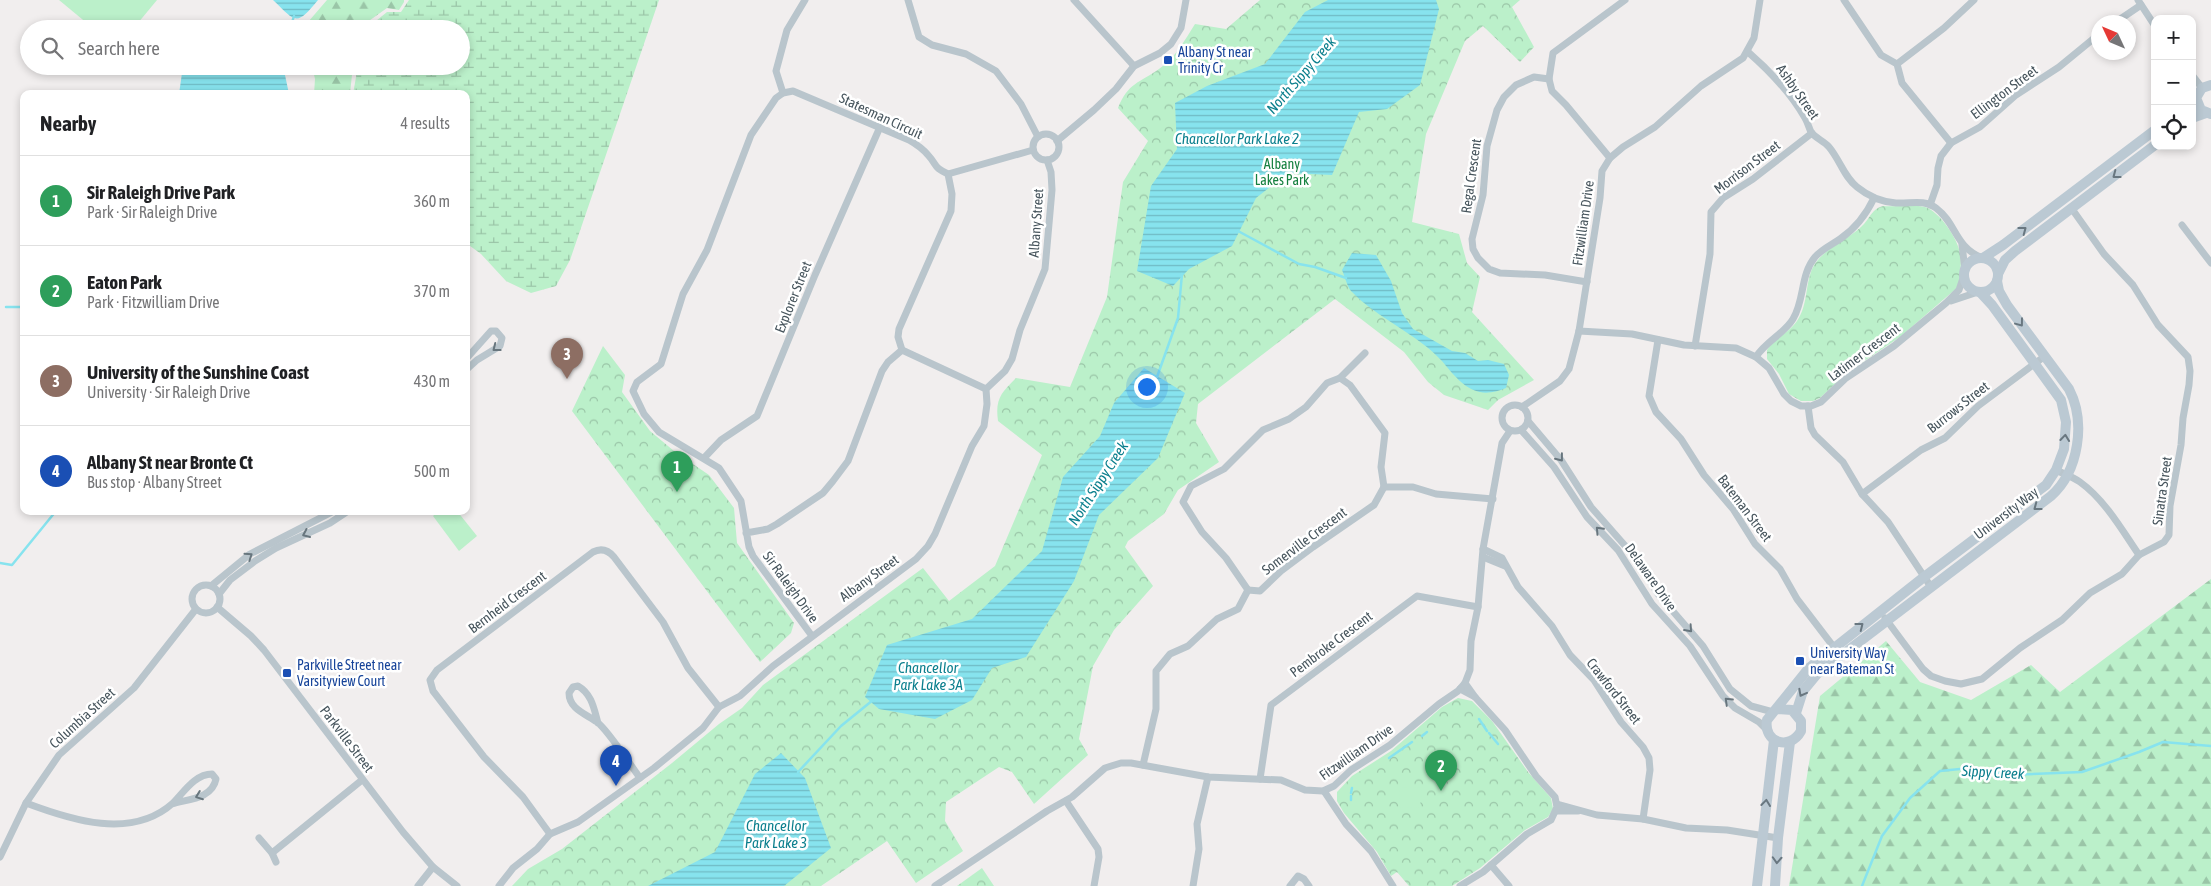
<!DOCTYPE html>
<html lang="en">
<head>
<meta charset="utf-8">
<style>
	body { margin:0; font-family:"Asap Condensed",sans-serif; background:#f6f6f6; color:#202124 }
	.controls { position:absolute; right:15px; top:15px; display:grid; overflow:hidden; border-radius:10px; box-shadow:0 2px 8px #0003 }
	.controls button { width:45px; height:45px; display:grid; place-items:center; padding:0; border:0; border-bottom:1px solid #e0e0e0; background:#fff; color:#202124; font:25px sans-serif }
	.compass { position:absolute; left:2091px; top:15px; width:45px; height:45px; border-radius:50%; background:#fff; box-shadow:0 2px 8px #0003; rotate:314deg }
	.you { position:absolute; left:1146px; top:386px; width:18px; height:18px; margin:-12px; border:4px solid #fff; border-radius:50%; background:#1a73e8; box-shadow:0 0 0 8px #1a73e833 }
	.badge { display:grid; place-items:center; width:32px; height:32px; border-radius:50%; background:#1585e4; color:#fff; font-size:16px; font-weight:700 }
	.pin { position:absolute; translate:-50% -41px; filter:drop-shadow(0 1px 2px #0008) }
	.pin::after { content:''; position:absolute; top:26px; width:18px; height:15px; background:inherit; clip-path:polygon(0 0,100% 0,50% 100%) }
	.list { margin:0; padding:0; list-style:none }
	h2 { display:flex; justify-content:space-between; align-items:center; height:65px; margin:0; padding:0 20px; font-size:21px }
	h2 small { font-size:16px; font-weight:400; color:#757577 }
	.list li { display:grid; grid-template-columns:32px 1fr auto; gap:15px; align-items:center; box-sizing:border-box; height:90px; padding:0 20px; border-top:1px solid #e0e0e0 }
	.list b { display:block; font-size:19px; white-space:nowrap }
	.list p { margin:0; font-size:16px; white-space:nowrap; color:#757577 }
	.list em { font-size:16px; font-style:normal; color:#757577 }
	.icon { flex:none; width:28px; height:28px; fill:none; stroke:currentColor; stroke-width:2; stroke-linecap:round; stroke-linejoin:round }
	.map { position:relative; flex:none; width:2211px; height:886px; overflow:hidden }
	.search { position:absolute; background:#fff; box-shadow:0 2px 8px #0003; left:20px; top:20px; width:450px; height:55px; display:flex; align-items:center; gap:12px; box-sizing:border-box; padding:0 18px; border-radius:28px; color:#757577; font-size:19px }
	.panel { position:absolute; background:#fff; box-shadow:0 2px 8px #0003; left:20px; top:90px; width:450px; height:425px; border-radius:10px }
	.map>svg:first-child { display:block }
	.forest { fill:url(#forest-firs) }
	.wetland { fill:url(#wetland-marsh) }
	.park { fill:url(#park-crowns) }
	.garden { fill:#bbf0ca }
	.water { fill:url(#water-rules) }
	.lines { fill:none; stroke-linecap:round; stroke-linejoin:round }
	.stream { stroke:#87e3ee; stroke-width:2.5 }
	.street { stroke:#b9c5cc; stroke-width:7 }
	.secondary { stroke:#bbc9d3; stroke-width:10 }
	.oneway { stroke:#697780 }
	.oneway2 { stroke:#68767e }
	.transit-dot { fill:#1a4fb4; stroke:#fff; stroke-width:2 }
	.labels { text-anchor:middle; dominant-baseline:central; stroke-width:5; stroke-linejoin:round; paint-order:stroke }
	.transit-label { font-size:14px; fill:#164399; stroke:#fff; text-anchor:start }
	.street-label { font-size:14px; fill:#46545c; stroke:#fff }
	.park-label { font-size:14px; fill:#15803f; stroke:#fff }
	.water-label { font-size:15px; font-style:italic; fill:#0b7f8d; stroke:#fff }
</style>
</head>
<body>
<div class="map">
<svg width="2211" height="886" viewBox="0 0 2211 886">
	<defs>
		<pattern id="forest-firs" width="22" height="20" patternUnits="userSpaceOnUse" patternTransform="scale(1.25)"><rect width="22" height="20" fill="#bbf0ca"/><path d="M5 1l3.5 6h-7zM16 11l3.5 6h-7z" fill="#9ac5a7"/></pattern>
		<pattern id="wetland-marsh" width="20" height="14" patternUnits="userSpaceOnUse" patternTransform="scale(1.25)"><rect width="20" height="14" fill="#bbf0ca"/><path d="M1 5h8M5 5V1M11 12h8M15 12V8" fill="none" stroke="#9ac5a7"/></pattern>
		<pattern id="park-crowns" width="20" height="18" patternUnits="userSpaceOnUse" patternTransform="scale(1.25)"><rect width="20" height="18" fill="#bbf0ca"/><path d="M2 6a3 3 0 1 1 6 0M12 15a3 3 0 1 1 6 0" fill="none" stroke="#9ac5a7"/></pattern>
		<pattern id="water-rules" width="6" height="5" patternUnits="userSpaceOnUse" patternTransform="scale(1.25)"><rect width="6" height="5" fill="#87e3ee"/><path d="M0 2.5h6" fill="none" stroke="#70bbc4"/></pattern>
	</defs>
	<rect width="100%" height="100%" fill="#f1eeee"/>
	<g class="forest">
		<path d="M327,0H404V2L399,10L387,8L366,23L362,29H302Z"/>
		<path d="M312,66H353L350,93L338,94L331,90L328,94H314L315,79Z"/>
		<path d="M2211,579V886H1789L1820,696L1886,641L1920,682L1971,700L2031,665L2060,692Z"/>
	</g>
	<path class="wetland" d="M409,0H659L570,260L556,286L531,293L506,281L481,254L466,243V94H353L358,66H461V29H366L387,12H401Z"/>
	<g class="park">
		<path d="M1260,0H1520L1512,7L1534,47L1520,62L1483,26L1465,41L1426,134L1412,222L1459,234L1467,263L1480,277L1472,312L1534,380L1498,400L1488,410L1444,395L1428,382L1404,352L1335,299L1198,404L1196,423L1219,462L1178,490L1164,514L1128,541L1125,547L1153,586L1114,630L1093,666L1079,739L1088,755L1034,804L1012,772L999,767L946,802L945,821L963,851L916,883L887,841L821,886H512L528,869L562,849L672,763L719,724L742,708L763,685L923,568L949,601L995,566L1042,455L998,421C995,399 1001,393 1016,378L1070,387L1107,297L1123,182L1148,141L1118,108C1128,83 1139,83 1159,69C1175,58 1185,40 1195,24L1226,29Z"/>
		<path d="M1883,206C1895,207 1914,204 1925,207C1939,211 1958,239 1960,253C1962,261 1960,279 1958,287L1900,337L1848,372L1820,398L1813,401H1801L1789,394L1779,374L1767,359V350C1774,338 1789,333 1797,321C1808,305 1805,286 1812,269C1822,248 1849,240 1864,224C1871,216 1872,209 1883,206Z"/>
		<path d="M603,346L625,375L622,392L650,431L674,451L709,475L734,508L737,543L794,623L791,633L760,662L572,411Z"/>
		<path d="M1458,698L1472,701L1492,721L1528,772L1551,798L1553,809L1548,817L1525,830L1480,868L1452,886H1409L1397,872L1391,876L1377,852L1344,813L1337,801V792L1352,776L1391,751L1442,707Z"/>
		<path d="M982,868L994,886H957Z"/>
	</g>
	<g class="garden">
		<path d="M59,0H157L133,29H94Z"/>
		<path d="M439,511H457L477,536L459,551L433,516Z"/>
		<path d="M1400,787L1422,788L1420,808L1399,807Z"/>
	</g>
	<g class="water">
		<path d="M273,0H318C296,27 296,22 273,0Z"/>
		<path d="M1328,0H1436L1439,9L1420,85L1387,109L1359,112L1332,175L1288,173L1256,198L1232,246L1189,269L1173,286L1137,271L1151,186L1177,149L1175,103L1207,86L1265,64L1305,12Z"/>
		<path d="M183,66H280L285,75L289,94H179Z"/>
		<path d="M1352,253L1376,255L1391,281L1402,313L1413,329L1452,351L1465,353L1478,361L1488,360L1504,364L1509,375L1506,388C1499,391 1488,394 1480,392C1464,389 1452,373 1442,361C1416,333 1378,319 1351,291C1347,286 1345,277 1342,270Z"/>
		<path d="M1144,368L1185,393L1158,458L1099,515L1074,581L1026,657L992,668L972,700L935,719L879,709L865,697L887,645L972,619L1042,551L1063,477L1100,436L1114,403Z"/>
		<path d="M781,753L805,778L831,848L784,886H648L715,852L755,774Z"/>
	</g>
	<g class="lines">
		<g class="stream">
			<path d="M290,29L294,16"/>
			<path d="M1238,231L1299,264L1315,267L1346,278"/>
			<path d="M6,307H24"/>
			<path d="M1157,377L1178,318L1182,274"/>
			<path d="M0,563L12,565L56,511"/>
			<path d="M1479,719L1487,731"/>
			<path d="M1489,733L1498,744"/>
			<path d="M1422,736L1427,732"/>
			<path d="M1389,758L1412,742"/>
			<path d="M798,772L841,726L873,700"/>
			<path d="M1351,793L1352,788"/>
			<path d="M1351,800V796"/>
			<path d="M1862,886L1882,836L1910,798L1940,771L1970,768L2009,775L2082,772L2139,752L2163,742L2211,746"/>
		</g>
		<g class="street">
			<path d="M908,0L919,37L932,45L966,54L996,71L1021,104L1038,137"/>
			<path d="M1074,0L1134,66"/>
			<path d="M1844,0L1881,55L1897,64L1902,83L1951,143"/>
			<path d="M2138,0L2155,26"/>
			<path d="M2116,22L2141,5"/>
			<path d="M1748,52C1771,72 1790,92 1805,118C1808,123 1809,128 1811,132C1815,138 1824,141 1829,147C1840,160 1844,177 1857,187C1868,196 1882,202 1896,203C1910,204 1924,199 1936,208C1957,224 1954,246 1982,258"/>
			<path d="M1897,64L1944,28L1974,0"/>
			<path d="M2192,75L2202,88"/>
			<path d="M1549,79L1534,77L1516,85L1504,97L1497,110L1487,146L1483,195L1472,239L1473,249L1478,258L1489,269L1500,273L1545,275L1587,282"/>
			<path d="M783,93L776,71L787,30L805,0"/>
			<circle cx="1046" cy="147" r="13"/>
			<path d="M1057,141L1094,110L1116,89L1134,66L1160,53L1171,44L1181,28L1186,0"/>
			<path d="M1610,158L1566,105L1552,91L1549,79L1553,53L1625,0"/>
			<path d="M948,174L1033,150"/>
			<path d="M1930,205L1937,185L1938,168L1941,156L1951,143L1980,127L2016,95L2059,67L2098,35"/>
			<path d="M2182,225L2211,263"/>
			<path d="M1962,245L1965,270"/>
			<path d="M1951,301L1978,292"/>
			<path d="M1579,331L1632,334L1684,345L1736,348L1756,357L1769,368L1784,394L1791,401L1801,406H1811L1821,402L1846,378L1894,346L1946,303L1959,290L1964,275"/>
			<path d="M1658,340L1649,396L1656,412L1681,439L1704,475L1733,509L1755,544L1780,569L1797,599L1836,650"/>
			<path d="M1695,346L1710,254L1711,212L1723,198L1753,179L1812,133"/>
			<path d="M902,350L986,389"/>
			<path d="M1756,357C1766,341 1784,334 1793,319C1805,299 1800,275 1815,257C1822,249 1831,245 1840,239C1856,228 1866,215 1874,198"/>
			<path d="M466,359L491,331H496L502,338L500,346L477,360L466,370"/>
			<path d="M1340,378L1365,353"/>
			<circle cx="1515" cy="418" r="13"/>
			<path d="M1808,406L1811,428L1815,435L1843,462L1862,494L1888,522L1931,587"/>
			<path d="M1522,407L1560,381L1569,369L1579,331L1600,198L1602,171L1610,158L1623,147L1655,127L1701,86L1743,58L1754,38L1760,0"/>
			<path d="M1528,421L1561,460L1591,507L1635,557L1658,594L1703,646L1730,689L1751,706L1773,712"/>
			<path d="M1521,430L1554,467L1587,517L1618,550L1652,604L1690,646L1723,696L1735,708L1759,722L1767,730"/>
			<path d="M704,458L721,440L757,416L815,275L880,127"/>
			<path d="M2056,470C2064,474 2073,477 2080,482C2105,500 2122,530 2139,555"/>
			<path d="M1384,487H1413L1436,494L1493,499"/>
			<path d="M1862,494L1921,450L1945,438L1978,406L2045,356"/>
			<path d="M746,533L768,529L777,524L823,493L833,481L848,461L882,371L888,362L902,350L898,337L899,329L951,211L952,194L948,174C933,167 938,166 928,155C923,149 916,144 909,140L793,91L783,93L776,98L751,135L707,250L683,294L661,364L637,382L633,391L644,414L659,432L719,468L741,501L749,547L753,556L812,636"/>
			<path d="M1483,549L1502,558L1518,587L1552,626L1570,655L1594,680L1621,722L1643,747L1649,758L1650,770L1643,819"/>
			<path d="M1483,557L1505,566"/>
			<circle cx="206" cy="599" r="14"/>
			<path d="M211,586L250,554L334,511"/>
			<path d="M1248,590L1226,558L1202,532L1183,502L1191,486L1224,469L1263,430L1289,419L1306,407L1327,383L1340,378L1350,385L1385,433L1381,467L1384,487"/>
			<path d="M1248,590L1260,591L1281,571L1313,547L1374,505L1384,487"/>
			<path d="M219,594L230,580L255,561L276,548L330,523L348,511"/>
			<path d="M217,607L251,636L264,650L403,832L433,867L457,886"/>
			<path d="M1885,618L1923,669L1931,676L1945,681L1961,684L1982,679L2020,648L2062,620L2090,593L2122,574L2139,555L2164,542L2169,535L2170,506L2181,445L2183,418L2189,385L2190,371L2188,357L2158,325L2133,285L2104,254L2072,209"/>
			<path d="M1460,689L1475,697"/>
			<path d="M598,723C594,709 592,694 578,686L573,687L569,693C569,709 586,714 597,722C608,730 631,766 640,778"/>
			<path d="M1143,765L1156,709V671L1170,654L1188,646L1217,619L1238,609L1248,590"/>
			<path d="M1260,779L1271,705L1417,596L1478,607"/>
			<path d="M1324,791L1346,824L1371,851L1393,886"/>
			<path d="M1066,801L1098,849L1099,857L1094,886"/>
			<path d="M26,803C71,820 132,840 173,803C184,792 195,774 212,774L216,779C212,799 188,799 172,804"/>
			<path d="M1557,804L1597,815L1643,819L1686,828L1727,830L1778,838"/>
			<path d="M1557,811H1578"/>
			<path d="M550,834L523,797L484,757L433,691L430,680L437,670L593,552C601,548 608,550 614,557L663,622L688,668L719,707"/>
			<path d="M259,838L272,853L362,780"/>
			<path d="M272,853L276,862"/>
			<path d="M0,857L26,803L59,755L134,688L196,609"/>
			<path d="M1491,865L1509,886"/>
			<path d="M418,886L433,867"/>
			<path d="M499,886L513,868L537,849L550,834L578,822L654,768L703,728L719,707L740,696L773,666L916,559L928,546L935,534L972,446L984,426L987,404L986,389L1005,371L1012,359L1020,330L1045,269L1052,190L1051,172L1047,160"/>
			<path d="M935,886L1047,811L1072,797L1105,768L1121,763H1131L1208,777L1281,780L1305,790L1323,791L1334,786L1351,770L1390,745L1439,704L1458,691L1465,683L1470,670L1471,641L1478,607L1483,549L1502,443L1510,431"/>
			<path d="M1193,886L1199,849L1197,824L1208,777"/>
			<path d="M1290,886L1298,876L1304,879L1309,886"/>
			<path d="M1460,886L1483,872L1527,834L1551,820L1557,807L1555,797L1536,776L1505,730L1475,697L1465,683"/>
		</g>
		<g class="secondary">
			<path d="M2211,85L2202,88L2196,98L2201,110L2211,114"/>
			<path d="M2192,118L2206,113"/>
			<circle cx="1981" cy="275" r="17"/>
			<path d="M1983,258L2003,245L2155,130"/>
			<path d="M1998,274L2005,260L2015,251L2155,145"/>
			<path d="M1777,709L1792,710L1801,721V731C1790,751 1763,743 1767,720L1809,668L1924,577L2046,485L2056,470L2064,449L2066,422L2061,400L1992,305L1980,292"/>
			<path d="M1796,713L1803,691L1817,674L2051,496C2079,471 2086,422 2069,389L2007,305L1999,291L1997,281"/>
			<path d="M1757,886L1774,740"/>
			<path d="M1775,886L1778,838L1790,742"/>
		</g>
	</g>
	<defs><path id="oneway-chevron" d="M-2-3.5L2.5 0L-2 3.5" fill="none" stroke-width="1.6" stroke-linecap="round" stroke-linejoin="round" transform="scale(1.25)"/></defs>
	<g class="oneway">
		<use href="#oneway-chevron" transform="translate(2116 175) rotate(143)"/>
		<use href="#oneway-chevron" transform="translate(2023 230) rotate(-37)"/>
		<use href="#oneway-chevron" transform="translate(2020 323) rotate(53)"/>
		<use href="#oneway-chevron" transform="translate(2065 438) rotate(-84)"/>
		<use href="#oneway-chevron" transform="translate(2037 507) rotate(143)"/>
		<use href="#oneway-chevron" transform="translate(1860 626) rotate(-38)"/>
		<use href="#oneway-chevron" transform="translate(1802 693) rotate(118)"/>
		<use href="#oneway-chevron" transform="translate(1766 803) rotate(-83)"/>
		<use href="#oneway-chevron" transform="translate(1777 860) rotate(93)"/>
	</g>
	<g class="oneway2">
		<use href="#oneway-chevron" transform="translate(496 348) rotate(142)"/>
		<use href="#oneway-chevron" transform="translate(1560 458) rotate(52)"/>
		<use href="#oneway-chevron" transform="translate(1599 530) rotate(-133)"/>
		<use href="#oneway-chevron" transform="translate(306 534) rotate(156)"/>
		<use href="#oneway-chevron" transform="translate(249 556) rotate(-34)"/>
		<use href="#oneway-chevron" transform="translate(1689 629) rotate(48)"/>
		<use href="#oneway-chevron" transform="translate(1728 701) rotate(-136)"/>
		<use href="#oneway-chevron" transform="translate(199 796) rotate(159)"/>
	</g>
	<g class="transit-dot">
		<rect x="1163" y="55" width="10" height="10" rx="2.5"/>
		<rect x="1795" y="656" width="10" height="10" rx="2.5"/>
		<rect x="282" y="668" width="10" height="10" rx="2.5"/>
	</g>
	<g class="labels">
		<g class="transit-label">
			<text x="1178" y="52">Albany St near<tspan x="1178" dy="16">Trinity Cr</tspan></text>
			<text x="1810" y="653">University Way<tspan x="1810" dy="16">near Bateman St</tspan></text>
			<text x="297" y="665">Parkville Street near<tspan x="297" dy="16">Varsityview Court</tspan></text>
		</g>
		<g class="street-label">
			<text transform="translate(1798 92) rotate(55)">Ashby Street</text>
			<text transform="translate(2004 92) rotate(-37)">Ellington Street</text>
			<text transform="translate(881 116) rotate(25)">Statesman Circuit</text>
			<text transform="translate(1747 167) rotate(-37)">Morrison Street</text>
			<text transform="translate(1471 176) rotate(-82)">Regal Crescent</text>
			<text transform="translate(1036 223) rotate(-86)">Albany Street</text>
			<text transform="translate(1583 223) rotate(-82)">Fitzwilliam Drive</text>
			<text transform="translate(793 297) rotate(-68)">Explorer Street</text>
			<text transform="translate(1864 352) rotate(-37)">Latimer Crescent</text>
			<text transform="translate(1958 407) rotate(-38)">Burrows Street</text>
			<text transform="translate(2162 491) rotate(-82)">Sinatra Street</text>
			<text transform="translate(1745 508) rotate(53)">Bateman Street</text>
			<text transform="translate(2006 513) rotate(-37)">University Way</text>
			<text transform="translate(1304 541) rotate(-37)">Somerville Crescent</text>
			<text transform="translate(1651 577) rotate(55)">Delaware Drive</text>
			<text transform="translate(869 578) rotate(-36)">Albany Street</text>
			<text transform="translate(791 587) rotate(54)">Sir Raleigh Drive</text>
			<text transform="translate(507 602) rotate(-37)">Bernheid Crescent</text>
			<text transform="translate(1331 644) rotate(-37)">Pembroke Crescent</text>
			<text transform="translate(1614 691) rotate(52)">Crawford Street</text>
			<text transform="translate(82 718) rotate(-42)">Columbia Street</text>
			<text transform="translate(347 739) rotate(53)">Parkville Street</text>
			<text transform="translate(1356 752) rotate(-35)">Fitzwilliam Drive</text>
		</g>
		<g class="park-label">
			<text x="1282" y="164">Albany<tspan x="1282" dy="16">Lakes Park</tspan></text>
		</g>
		<g class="water-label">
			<text transform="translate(1301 75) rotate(-49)">North Sippy Creek</text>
			<text x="1237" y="138">Chancellor Park Lake 2</text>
			<text transform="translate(1098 483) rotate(-57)">North Sippy Creek</text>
			<text x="928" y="667">Chancellor<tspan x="928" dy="17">Park Lake 3A</tspan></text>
			<text transform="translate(1993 772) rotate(3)">Sippy Creek</text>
			<text x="776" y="825">Chancellor<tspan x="776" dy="17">Park Lake 3</tspan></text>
		</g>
	</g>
</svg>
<div class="controls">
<button>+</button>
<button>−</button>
<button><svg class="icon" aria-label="locate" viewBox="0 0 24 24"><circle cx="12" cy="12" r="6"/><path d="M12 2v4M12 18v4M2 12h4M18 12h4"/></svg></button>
</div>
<svg class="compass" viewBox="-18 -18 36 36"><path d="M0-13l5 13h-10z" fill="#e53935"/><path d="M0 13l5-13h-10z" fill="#757577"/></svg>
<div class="you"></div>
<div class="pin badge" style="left:677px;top:492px;background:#2e9e5b">1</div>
<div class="pin badge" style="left:1441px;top:791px;background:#2e9e5b">2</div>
<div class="pin badge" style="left:567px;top:379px;background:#8d6e63">3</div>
<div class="pin badge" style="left:616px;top:786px;background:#1a4fb4">4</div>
<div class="search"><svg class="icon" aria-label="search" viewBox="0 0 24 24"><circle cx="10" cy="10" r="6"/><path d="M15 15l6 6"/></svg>Search here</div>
<section class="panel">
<h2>Nearby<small>4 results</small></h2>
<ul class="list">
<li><span class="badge" style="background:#2e9e5b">1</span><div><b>Sir Raleigh Drive Park</b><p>Park · Sir Raleigh Drive</p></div><em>360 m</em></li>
<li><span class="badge" style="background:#2e9e5b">2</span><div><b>Eaton Park</b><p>Park · Fitzwilliam Drive</p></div><em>370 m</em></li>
<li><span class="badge" style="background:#8d6e63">3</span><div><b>University of the Sunshine Coast</b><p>University · Sir Raleigh Drive</p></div><em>430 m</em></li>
<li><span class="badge" style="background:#1a4fb4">4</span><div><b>Albany St near Bronte Ct</b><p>Bus stop · Albany Street</p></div><em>500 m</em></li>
</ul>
</section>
</div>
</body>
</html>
